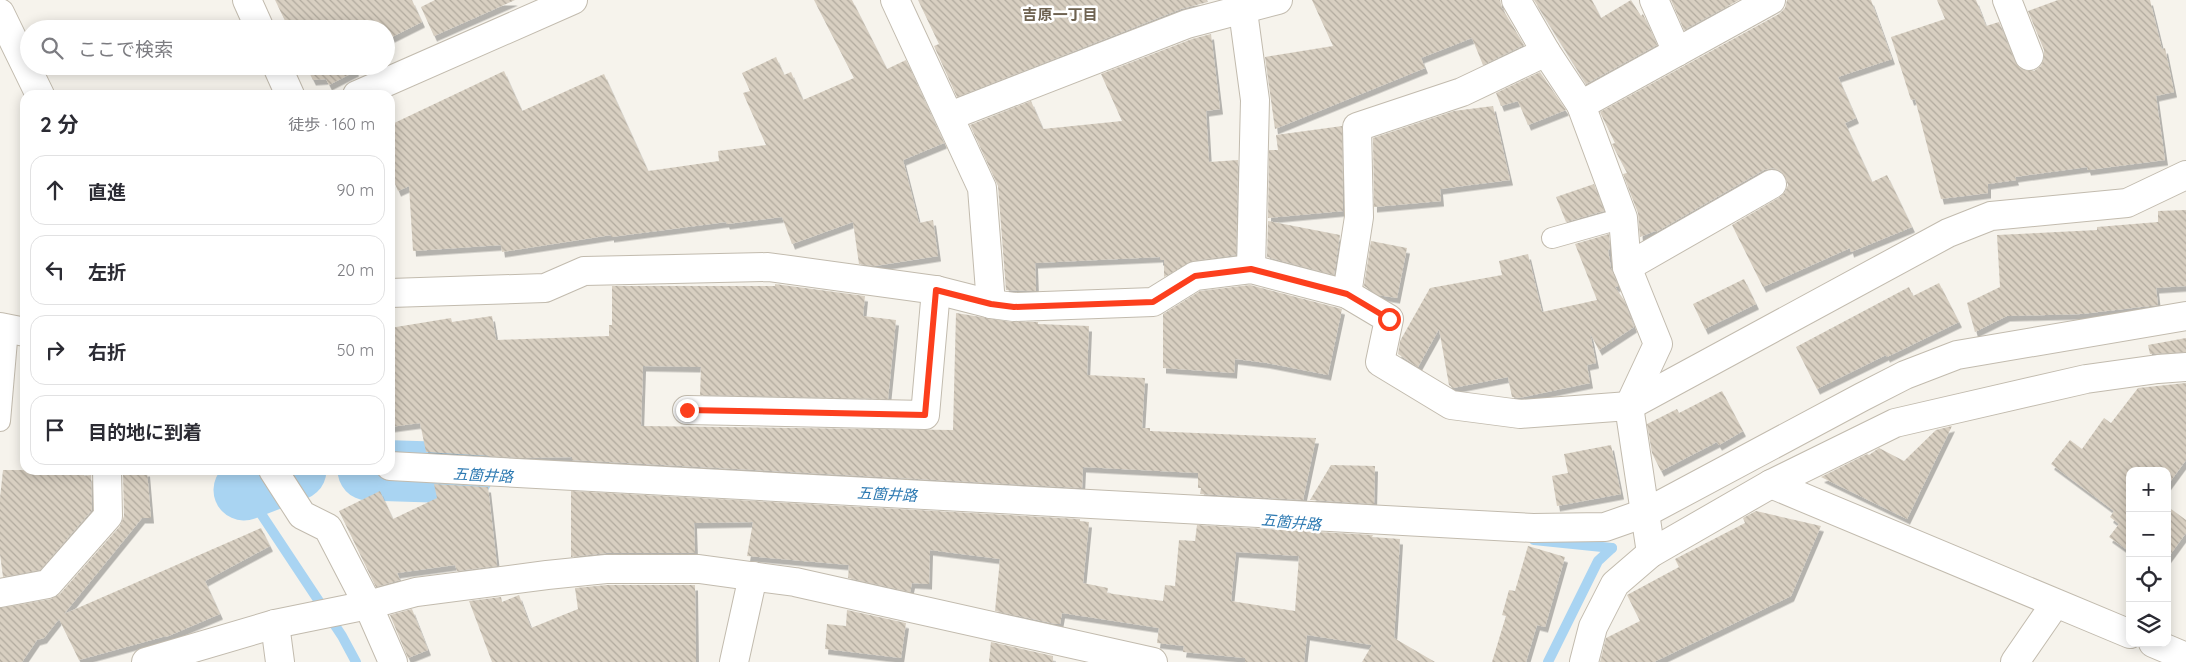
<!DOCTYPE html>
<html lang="ja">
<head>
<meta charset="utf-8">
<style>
	body { margin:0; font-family:Quicksand,"Noto Sans JP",sans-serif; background:#f2f2f3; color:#2b2b33 }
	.controls { position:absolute; right:15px; bottom:15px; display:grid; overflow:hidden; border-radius:10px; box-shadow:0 2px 12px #0003 }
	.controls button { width:45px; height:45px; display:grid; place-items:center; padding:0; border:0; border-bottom:1px solid #e1e1e2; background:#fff; color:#2b2b33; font:25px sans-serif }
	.stop { position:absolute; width:15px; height:15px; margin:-11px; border:4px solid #fc3f1d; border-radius:50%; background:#fff }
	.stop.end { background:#fc3f1d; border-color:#fff; box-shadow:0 1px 5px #0008 }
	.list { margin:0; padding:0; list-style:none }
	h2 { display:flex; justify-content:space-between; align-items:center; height:65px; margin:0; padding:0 20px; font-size:21px }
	h2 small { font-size:16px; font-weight:400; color:#7c7c81 }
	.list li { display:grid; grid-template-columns:32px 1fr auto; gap:15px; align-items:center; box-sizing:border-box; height:70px; margin:0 10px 10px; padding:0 10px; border:1px solid #e1e1e2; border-radius:15px }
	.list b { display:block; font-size:19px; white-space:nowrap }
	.list em { font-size:16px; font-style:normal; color:#7c7c81 }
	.icon { flex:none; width:28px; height:28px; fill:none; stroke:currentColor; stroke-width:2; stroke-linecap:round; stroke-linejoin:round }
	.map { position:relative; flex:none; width:2186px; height:662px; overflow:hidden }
	.search { position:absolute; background:#fff; box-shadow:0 2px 12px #0003; left:20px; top:20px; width:375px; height:55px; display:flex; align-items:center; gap:12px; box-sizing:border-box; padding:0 18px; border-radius:28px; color:#7c7c81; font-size:19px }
	.panel { position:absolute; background:#fff; box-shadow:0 2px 12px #0003; left:20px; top:90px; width:375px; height:385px; border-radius:15px }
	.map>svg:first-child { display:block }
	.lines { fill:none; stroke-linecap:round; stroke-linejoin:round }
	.stream { stroke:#a9d4f2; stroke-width:10 }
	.river { stroke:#a9d4f2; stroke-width:61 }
	.building { fill:url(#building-back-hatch); fill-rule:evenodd; filter:url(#shadow) }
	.service-casing { stroke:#c2bbae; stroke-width:22 }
	.pedestrian-casing { stroke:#c2bbae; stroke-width:30 }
	.minor-casing { stroke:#c2bbae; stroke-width:30 }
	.service { stroke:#fff; stroke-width:20 }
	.pedestrian { stroke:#fff; stroke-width:28 }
	.minor { stroke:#fff; stroke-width:28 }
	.route { stroke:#fc3f1d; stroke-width:6 }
	.labels { text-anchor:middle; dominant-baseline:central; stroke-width:5; stroke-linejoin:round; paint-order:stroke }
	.neighbourhood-label { font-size:15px; font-weight:bold; fill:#6e6250; stroke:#fff }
	.water-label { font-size:15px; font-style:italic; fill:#2e7ab2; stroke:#fff }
</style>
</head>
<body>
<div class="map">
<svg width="2186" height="662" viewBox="0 0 2186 662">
	<defs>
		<pattern id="building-back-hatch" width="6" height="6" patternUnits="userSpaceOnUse" patternTransform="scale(1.25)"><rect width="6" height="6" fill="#d8cfc1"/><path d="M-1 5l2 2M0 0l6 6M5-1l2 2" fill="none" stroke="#b1aa9e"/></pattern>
		<filter id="shadow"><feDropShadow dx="3" dy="5.5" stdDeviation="0" flood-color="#0004"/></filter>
	</defs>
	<rect width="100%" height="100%" fill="#f6f3ec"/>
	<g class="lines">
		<g class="stream">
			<path d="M232,470L342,636L356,662"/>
			<path d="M1534,540L1612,548"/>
			<path d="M1548,662L1598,561L1612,548"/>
		</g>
		<g class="river">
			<path d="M368,470L463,473"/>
			<path d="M244,490L296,470"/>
		</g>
	</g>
	<g class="building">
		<path d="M275,0H412L422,22L386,40V29H289Z"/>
		<path d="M435,0H515L434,36L421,7Z"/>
		<path d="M814,0H852L887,69L906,60L944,143L903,160L919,223L933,220L938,256L875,266L859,264L853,222L792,244L782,217L727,224L726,222L611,237V235L502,252L501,245L413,251L409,186L398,191L390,172V125L504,71L522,111L604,74L648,171L719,161L718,151L766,145L743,93L750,91L742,73L776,57L784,75L791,72L803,100L854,78Z"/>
		<path d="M918,0H1207L1208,2L1181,9L957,97L934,46L939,44Z"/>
		<path d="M1312,0H1500L1502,8L1524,45L1483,65L1472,38L1421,58L1425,68L1275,129L1265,57L1333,46Z"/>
		<path d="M1534,0H1592L1601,18L1631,0L1641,16L1643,14L1657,45L1586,84Z"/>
		<path d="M1671,0H1739L1684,30Z"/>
		<path d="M1787,0H1871L1892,59L1838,77L1856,118L1845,123L1872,182L1887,175L1912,227L1851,252L1850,248L1763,287L1732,225L1780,197L1785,192L1788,185L1785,176L1780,171L1773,168L1764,170L1656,232L1655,231L1640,237L1638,213L1623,174L1627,173L1614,148L1612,144L1615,143L1600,112L1779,14L1785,8Z"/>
		<path d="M1937,0H1976L1986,26L1999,22L2015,62L2020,68L2027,71H2034L2041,66L2044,58V50L2028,11L2058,0H2150L2162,49L2165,48L2174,92L2156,96L2165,160L2088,170L2087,167L2015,177L2016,180L1988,184V193L1941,199L1915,99L1911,100L1891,37L1945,19Z"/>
		<path d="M1211,34L1220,109L1206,111L1209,162L1238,160L1236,255L1193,261L1164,277V260H1160V257L1035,263L1036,291L1006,290L998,186L970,125L1031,101L1043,129L1122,121L1101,74L1192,39Z"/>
		<path d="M306,66H354L356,71L329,85L326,79L313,80Z"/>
		<path d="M1540,72L1566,110L1528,125L1518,101L1501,106L1496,93Z"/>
		<path d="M1493,106L1510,180L1440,189L1441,201L1374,207L1373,138L1454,111Z"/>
		<path d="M1342,126L1343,211L1268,218L1269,150H1278L1276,135Z"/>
		<path d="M1594,184L1604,211L1566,222L1556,197Z"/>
		<path d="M2186,210V286L2156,288L2158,305L2081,314L2007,316L1975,332L1967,303L2000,287L1997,235L2097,230V227L2158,222V211Z"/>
		<path d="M1268,221L1340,235L1334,275L1267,257Z"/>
		<path d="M1609,234L1610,249L1608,250L1611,268L1618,286L1615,287L1624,300L1634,327L1599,350L1590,333L1596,363L1587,365L1590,383L1519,398L1512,397L1508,377L1453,388L1449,385L1439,329L1418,367L1398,354L1400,341L1430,288L1502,275L1499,261L1528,254L1542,312L1597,300L1575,244Z"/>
		<path d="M1371,241L1407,248L1397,298L1378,295L1364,286Z"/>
		<path d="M1744,279L1756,304L1705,329L1693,304Z"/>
		<path d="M1939,283L1959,322L1887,357L1886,355L1817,389L1796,347L1909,287L1913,296Z"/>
		<path d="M775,284L865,296L863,316L896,320L888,399L700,395L701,367L643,366L641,426L953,430L956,313L1012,322H1038V324L1089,326L1087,375L1145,378L1142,428H1150V431L1316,438L1303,500L1200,494L1201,488H1198V473L1083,467L1082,488L572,460V457L523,458L426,452L420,423L390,427V328L451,318L452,322L492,316L496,340L609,336V325H612V286H775Z"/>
		<path d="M1250,285L1342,309L1328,375L1267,363L1235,359L1234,373L1163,368V314L1200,291Z"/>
		<path d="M2186,338V352L2150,354L2148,345Z"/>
		<path d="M2186,383V460L2167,486V471H2130V552L2109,537L2119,524L2110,517L2114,511L2051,464L2070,440L2082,449L2104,418L2111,423L2138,388Z"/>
		<path d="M1722,391L1743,431L1719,445L1717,442L1661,471L1652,453L1647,424L1677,409L1679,413Z"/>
		<path d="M1952,426L1907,519L1821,477L1867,454L1869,455L1879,448L1904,461L1936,430Z"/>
		<path d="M1611,445L1621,494L1557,506L1552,476L1568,473L1564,454Z"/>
		<path d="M1331,465L1375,466L1374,504L1310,500Z"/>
		<path d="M3,470H84V476L91,475L92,510L40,570L3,577L0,554V498Z"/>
		<path d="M147,471L151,518H142L64,614L261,528L270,546L205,581L220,614L166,637V636L79,660L59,619L44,638L37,640L22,662H0V608L51,599L60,594L120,526L124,516L123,473Z"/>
		<path d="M434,484L488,487L497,566L457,571L455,565L397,573L400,580L376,587L339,511L380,491L393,519L437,498Z"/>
		<path d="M571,491L1080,519V521L1089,522L1083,583L1108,588L1107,593L1163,601L1165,585L1175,586L1179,540L1195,541L1197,525L1373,535L1372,537L1400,539L1394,638L1435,662H1362L1372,645L1307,635L1304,662H1245V658L1183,652L1184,646L1157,643L1159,628L1062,613L1060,624H1056L995,611L1000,559L930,550L929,584L912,583L910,592L848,578L849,565L747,556L753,522L694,523L695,553H606L571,557ZM1236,552L1299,556L1295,611L1231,601Z"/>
		<path d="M2167,506L2186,520V533L2167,559Z"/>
		<path d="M1756,511L1821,526L1791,596L1654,662H1600L1606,638L1640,621L1627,595L1679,567L1675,559L1745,523L1743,518Z"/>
		<path d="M1528,546L1565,557L1545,627L1537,625L1526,662H1492L1506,616L1502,615L1509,590L1515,591Z"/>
		<path d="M607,585H695L696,662H492L469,601L501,597L502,602L519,595L531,628L578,609L575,588Z"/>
		<path d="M412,609L428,650L408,658L390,615Z"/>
		<path d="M847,610L906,623L901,658L825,649L827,624L846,626Z"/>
		<path d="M991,642L1053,656V662H989Z"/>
	</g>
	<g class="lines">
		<defs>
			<g id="service">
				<path d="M1552,238L1623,218"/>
				<path d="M0,421L8,329"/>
			</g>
			<g id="pedestrian">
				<path d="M0,13L40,95"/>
				<path d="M390,466L1533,528L1605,527L1645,513L1862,397L1905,375L1957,355L2186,316"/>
			</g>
			<g id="minor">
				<path d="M247,0L260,29"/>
				<path d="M895,0L982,188L991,304"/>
				<path d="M1516,0L1546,52L1581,105L1623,218L1627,267L1658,344L1629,406L1651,553"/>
				<path d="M1654,0L1677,52"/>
				<path d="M2007,0L2029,56"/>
				<path d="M1243,11L1255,100L1251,269"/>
				<path d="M277,66L290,95"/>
				<path d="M357,95L573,0"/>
				<path d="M1581,105L1771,0"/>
				<path d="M950,116L1187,24L1278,0"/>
				<path d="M1627,267L1772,184"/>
				<path d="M390,293L545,288L584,271L768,267L936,290L991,304L1014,307L1153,302L1195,276L1251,269L1347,294L1389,319L1380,362L1451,405L1520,414L1629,406L1948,233L1991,216L2127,203L2186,175"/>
				<path d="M1347,294L1359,217L1357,127L1462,92L1546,52"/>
				<path d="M0,327L25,332"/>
				<path d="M687,410L925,415L936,290"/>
				<path d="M273,470L302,515L328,528L368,605L393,662"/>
				<path d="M1771,484L2130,634"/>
				<path d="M0,593L48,584L108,516L107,470"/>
				<path d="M275,624L280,662"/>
				<path d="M2153,643L2186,657"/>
				<path d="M146,662L275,624L368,605L416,592L547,575L606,569H699L795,582L1153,662"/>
				<path d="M734,662L753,576"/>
				<path d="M1584,662L1593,627L1615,584L1651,553L1771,484L1895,423L2086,379L2158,369L2186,367"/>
				<path d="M2015,662L2055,604"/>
			</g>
		</defs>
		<use href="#service" class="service-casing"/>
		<use href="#pedestrian" class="pedestrian-casing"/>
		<use href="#minor" class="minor-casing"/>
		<use href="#service" class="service"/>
		<use href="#pedestrian" class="pedestrian"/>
		<use href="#minor" class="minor"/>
	</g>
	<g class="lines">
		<path class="route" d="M687,410L925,415L936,290L991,304L1014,307L1153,302L1195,276L1251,269L1347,294L1389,319"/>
	</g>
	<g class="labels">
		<g class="neighbourhood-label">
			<text x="1060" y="14">吉原一丁目</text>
		</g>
		<g class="water-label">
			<text transform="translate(483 475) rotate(3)">五箇井路</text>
			<text transform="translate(887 494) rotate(3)">五箇井路</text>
			<text transform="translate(1291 522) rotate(5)">五箇井路</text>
		</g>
	</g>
</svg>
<div class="controls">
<button>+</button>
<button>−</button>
<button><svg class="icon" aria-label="locate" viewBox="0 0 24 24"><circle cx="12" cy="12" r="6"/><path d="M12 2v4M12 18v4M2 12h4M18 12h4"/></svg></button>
<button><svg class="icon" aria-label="layers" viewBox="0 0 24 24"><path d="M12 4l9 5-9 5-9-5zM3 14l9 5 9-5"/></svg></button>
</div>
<div class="stop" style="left:1389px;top:319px"></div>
<div class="stop end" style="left:687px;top:410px"></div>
<div class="search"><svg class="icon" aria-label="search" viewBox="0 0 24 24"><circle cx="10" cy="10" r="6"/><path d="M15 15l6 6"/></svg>ここで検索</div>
<section class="panel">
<h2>2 分<small>徒歩 · 160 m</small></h2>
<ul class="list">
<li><svg class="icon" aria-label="ahead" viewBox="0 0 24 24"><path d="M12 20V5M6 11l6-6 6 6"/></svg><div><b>直進</b></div><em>90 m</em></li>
<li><svg class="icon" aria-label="left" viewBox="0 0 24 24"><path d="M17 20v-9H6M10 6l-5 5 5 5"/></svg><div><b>左折</b></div><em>20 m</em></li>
<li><svg class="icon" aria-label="right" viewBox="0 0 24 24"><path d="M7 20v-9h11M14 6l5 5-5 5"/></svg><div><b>右折</b></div><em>50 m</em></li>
<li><svg class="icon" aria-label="arrive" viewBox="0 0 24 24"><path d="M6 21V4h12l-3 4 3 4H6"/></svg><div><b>目的地に到着</b></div></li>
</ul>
</section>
</div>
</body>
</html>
